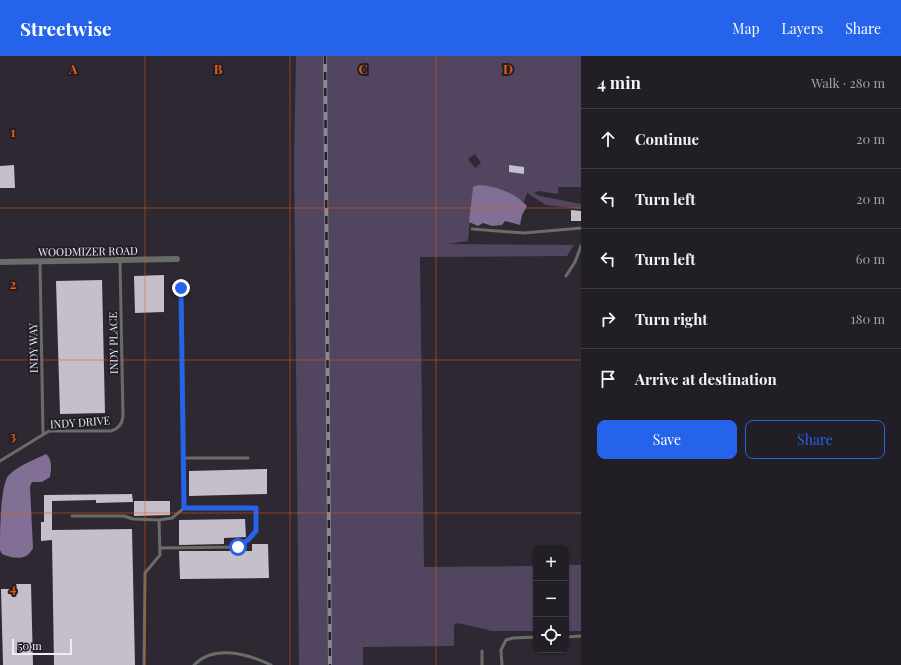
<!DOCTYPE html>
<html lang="en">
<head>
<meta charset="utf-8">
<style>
	body { margin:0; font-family:"Playfair Display",serif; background:#2e2b32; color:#f1f3f6 }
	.controls { position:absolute; right:12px; bottom:12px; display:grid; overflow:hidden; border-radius:8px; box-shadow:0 1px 3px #0004 }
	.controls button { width:36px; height:36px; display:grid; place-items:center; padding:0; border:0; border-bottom:1px solid #3f3c43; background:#221e26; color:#f1f3f6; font:20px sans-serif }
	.scale { position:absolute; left:12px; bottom:10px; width:60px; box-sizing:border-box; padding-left:4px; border:2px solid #efecf2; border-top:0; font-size:11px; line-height:14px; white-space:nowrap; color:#efecf2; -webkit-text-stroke:3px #231f28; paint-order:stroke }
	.stop { position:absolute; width:12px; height:12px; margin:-9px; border:3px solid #2563eb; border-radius:50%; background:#fff }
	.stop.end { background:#2563eb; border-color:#fff; box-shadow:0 1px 4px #0008 }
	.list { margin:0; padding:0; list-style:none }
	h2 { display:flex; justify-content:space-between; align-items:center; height:52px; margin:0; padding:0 16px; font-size:17px }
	h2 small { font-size:13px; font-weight:400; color:#a2a2a7 }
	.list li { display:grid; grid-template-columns:26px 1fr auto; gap:12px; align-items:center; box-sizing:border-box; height:60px; padding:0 16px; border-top:1px solid #3f3c43 }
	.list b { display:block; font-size:15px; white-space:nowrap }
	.list em { font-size:13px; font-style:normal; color:#a2a2a7 }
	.actions { display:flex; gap:8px; padding:12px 16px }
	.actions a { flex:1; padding:9px 0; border:1px solid #2563eb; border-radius:8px; text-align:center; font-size:14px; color:#2563eb }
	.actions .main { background:#2563eb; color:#fff }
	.icon { flex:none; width:22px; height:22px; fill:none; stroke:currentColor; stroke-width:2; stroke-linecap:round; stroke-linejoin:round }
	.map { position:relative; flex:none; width:581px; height:609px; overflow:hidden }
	header { display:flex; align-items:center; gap:24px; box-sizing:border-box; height:56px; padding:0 20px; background:#2563eb; color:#fff }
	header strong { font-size:19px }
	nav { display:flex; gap:22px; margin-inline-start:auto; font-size:14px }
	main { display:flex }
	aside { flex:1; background:#221e26 }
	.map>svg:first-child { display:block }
	.green { fill:#52455f; fill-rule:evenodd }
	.water { fill:#826f95 }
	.building { fill:#c5bfcc }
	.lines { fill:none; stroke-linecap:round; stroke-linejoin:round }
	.lane { stroke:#696c67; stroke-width:3 }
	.street { stroke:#696c67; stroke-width:6 }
	.rail-casing { stroke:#8c8890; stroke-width:4 }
	.rail { stroke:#231f28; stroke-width:2.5; stroke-dasharray:8; stroke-linecap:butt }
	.route { stroke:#2563eb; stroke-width:5 }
	.grid { fill:none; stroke:#e8590c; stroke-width:1; stroke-opacity:0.55 }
	.labels { text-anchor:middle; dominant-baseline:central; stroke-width:4; stroke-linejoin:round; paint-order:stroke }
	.street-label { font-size:11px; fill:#efecf2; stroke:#231f28 }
	.grid-label { font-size:13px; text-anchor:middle; font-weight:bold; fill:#e8590c; stroke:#231f28; stroke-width:4; stroke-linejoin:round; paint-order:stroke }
</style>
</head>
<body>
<header>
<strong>Streetwise</strong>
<nav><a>Map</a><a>Layers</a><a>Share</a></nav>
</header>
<main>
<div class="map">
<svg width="581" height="609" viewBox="0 0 581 609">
	<rect width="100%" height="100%" fill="#2d2832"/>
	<g class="green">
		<path d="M296,0H581V131H558V138L538,135L534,137L540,140L581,148V153L546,149L527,137L524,146L507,137L473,131L468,185L448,188L574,189L567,200L420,201L424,511L536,510V575H492L458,567L454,569V590L363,591V609H299L294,104ZM475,98L481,107L475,112L468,103Z"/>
		<rect x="566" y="509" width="15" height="66"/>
	</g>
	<g class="water">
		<path d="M479,129C496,130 516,137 527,150L522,159L520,169L505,165L502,169L492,170L483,167L478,170L469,166L473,131Z"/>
		<path d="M46,398C53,404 51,414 50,421L42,426H32L30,430L33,492C27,505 14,503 2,498L0,494C0,478 0,432 8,420C17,410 34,404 46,398Z"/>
	</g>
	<g class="building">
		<path d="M14,109L15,132H0V110Z"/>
		<path d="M509,109L524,111V118L509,116Z"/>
		<path d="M571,154L581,155V165H571Z"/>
		<path d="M164,219V256L135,257L134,220Z"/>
		<path d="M102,224L105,357L60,358L56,225Z"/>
		<path d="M267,413V438L189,440V415Z"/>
		<path d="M132,438L133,446L96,447V444L52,445V474L132,473L135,609H54L52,484L41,485V466H44V439Z"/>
		<path d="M134,445H170V459L134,460Z"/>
		<path d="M245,463L246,481L224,482V488L179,489V464Z"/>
		<path d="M252,488H268L269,522L180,523L179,495H252Z"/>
		<path d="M16,528H31L33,609H3L1,533H16Z"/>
	</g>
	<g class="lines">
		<g class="lane">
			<path d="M472,173L524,177L581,172"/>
			<path d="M40,206L43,378"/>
			<path d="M566,220L575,206L581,190"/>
			<path d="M184,402H248"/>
			<path d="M0,405L49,375H111C118,373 122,368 123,361L120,204"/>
			<path d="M72,460H124L133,463L159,464L160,499L145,517L144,609"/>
			<path d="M159,464L172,462L184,452"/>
			<path d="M160,492L237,491L249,483L256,475V452H184L181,231"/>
			<path d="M566,581L581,580"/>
			<path d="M482,595V609"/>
			<path d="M194,609C214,588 248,598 271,609"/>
			<path d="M502,609L501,594L506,584L513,582L536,581"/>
		</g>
		<path class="street" d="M0,206L177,203"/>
		<defs>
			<path id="rail" d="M325,0L330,609"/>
		</defs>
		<use href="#rail" class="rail-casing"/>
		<use href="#rail" class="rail"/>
	</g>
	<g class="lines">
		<path class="route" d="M181,232L184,452H256V475L249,483L238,491"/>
	</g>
	<path class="grid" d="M145,0V609M290,0V609M436,0V609M0,152H581M0,304H581M0,457H581"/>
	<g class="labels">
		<g class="street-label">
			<text transform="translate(88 195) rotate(-1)">WOODMIZER ROAD</text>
			<text transform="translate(113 287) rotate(-91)">INDY PLACE</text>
			<text transform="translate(33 292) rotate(-91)">INDY WAY</text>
			<text transform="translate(80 366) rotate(-4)">INDY DRIVE</text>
		</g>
	</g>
	<g class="grid-label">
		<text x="73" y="18">A</text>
		<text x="218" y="18">B</text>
		<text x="363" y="18">C</text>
		<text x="508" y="18">D</text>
		<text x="13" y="81">1</text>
		<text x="13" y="233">2</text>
		<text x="13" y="385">3</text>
		<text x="13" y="537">4</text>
	</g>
</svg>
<div class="controls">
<button>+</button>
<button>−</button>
<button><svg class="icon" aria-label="locate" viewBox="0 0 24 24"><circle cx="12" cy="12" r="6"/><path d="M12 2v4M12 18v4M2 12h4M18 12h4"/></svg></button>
</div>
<div class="scale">50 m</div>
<div class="stop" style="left:238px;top:491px"></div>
<div class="stop end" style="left:181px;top:232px"></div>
</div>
<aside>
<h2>4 min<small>Walk · 280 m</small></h2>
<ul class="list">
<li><svg class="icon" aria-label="ahead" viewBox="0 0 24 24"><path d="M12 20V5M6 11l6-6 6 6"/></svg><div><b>Continue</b></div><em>20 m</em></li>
<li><svg class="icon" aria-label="left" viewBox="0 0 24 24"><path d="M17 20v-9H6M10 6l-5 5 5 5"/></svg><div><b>Turn left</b></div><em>20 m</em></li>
<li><svg class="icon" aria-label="left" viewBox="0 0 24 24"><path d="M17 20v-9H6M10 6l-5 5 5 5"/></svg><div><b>Turn left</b></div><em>60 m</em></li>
<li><svg class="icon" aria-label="right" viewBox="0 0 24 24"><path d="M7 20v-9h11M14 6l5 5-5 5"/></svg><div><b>Turn right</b></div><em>180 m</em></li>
<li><svg class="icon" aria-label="arrive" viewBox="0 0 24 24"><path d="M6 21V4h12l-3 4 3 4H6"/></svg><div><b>Arrive at destination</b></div></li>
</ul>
<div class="actions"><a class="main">Save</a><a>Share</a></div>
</aside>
</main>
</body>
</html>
